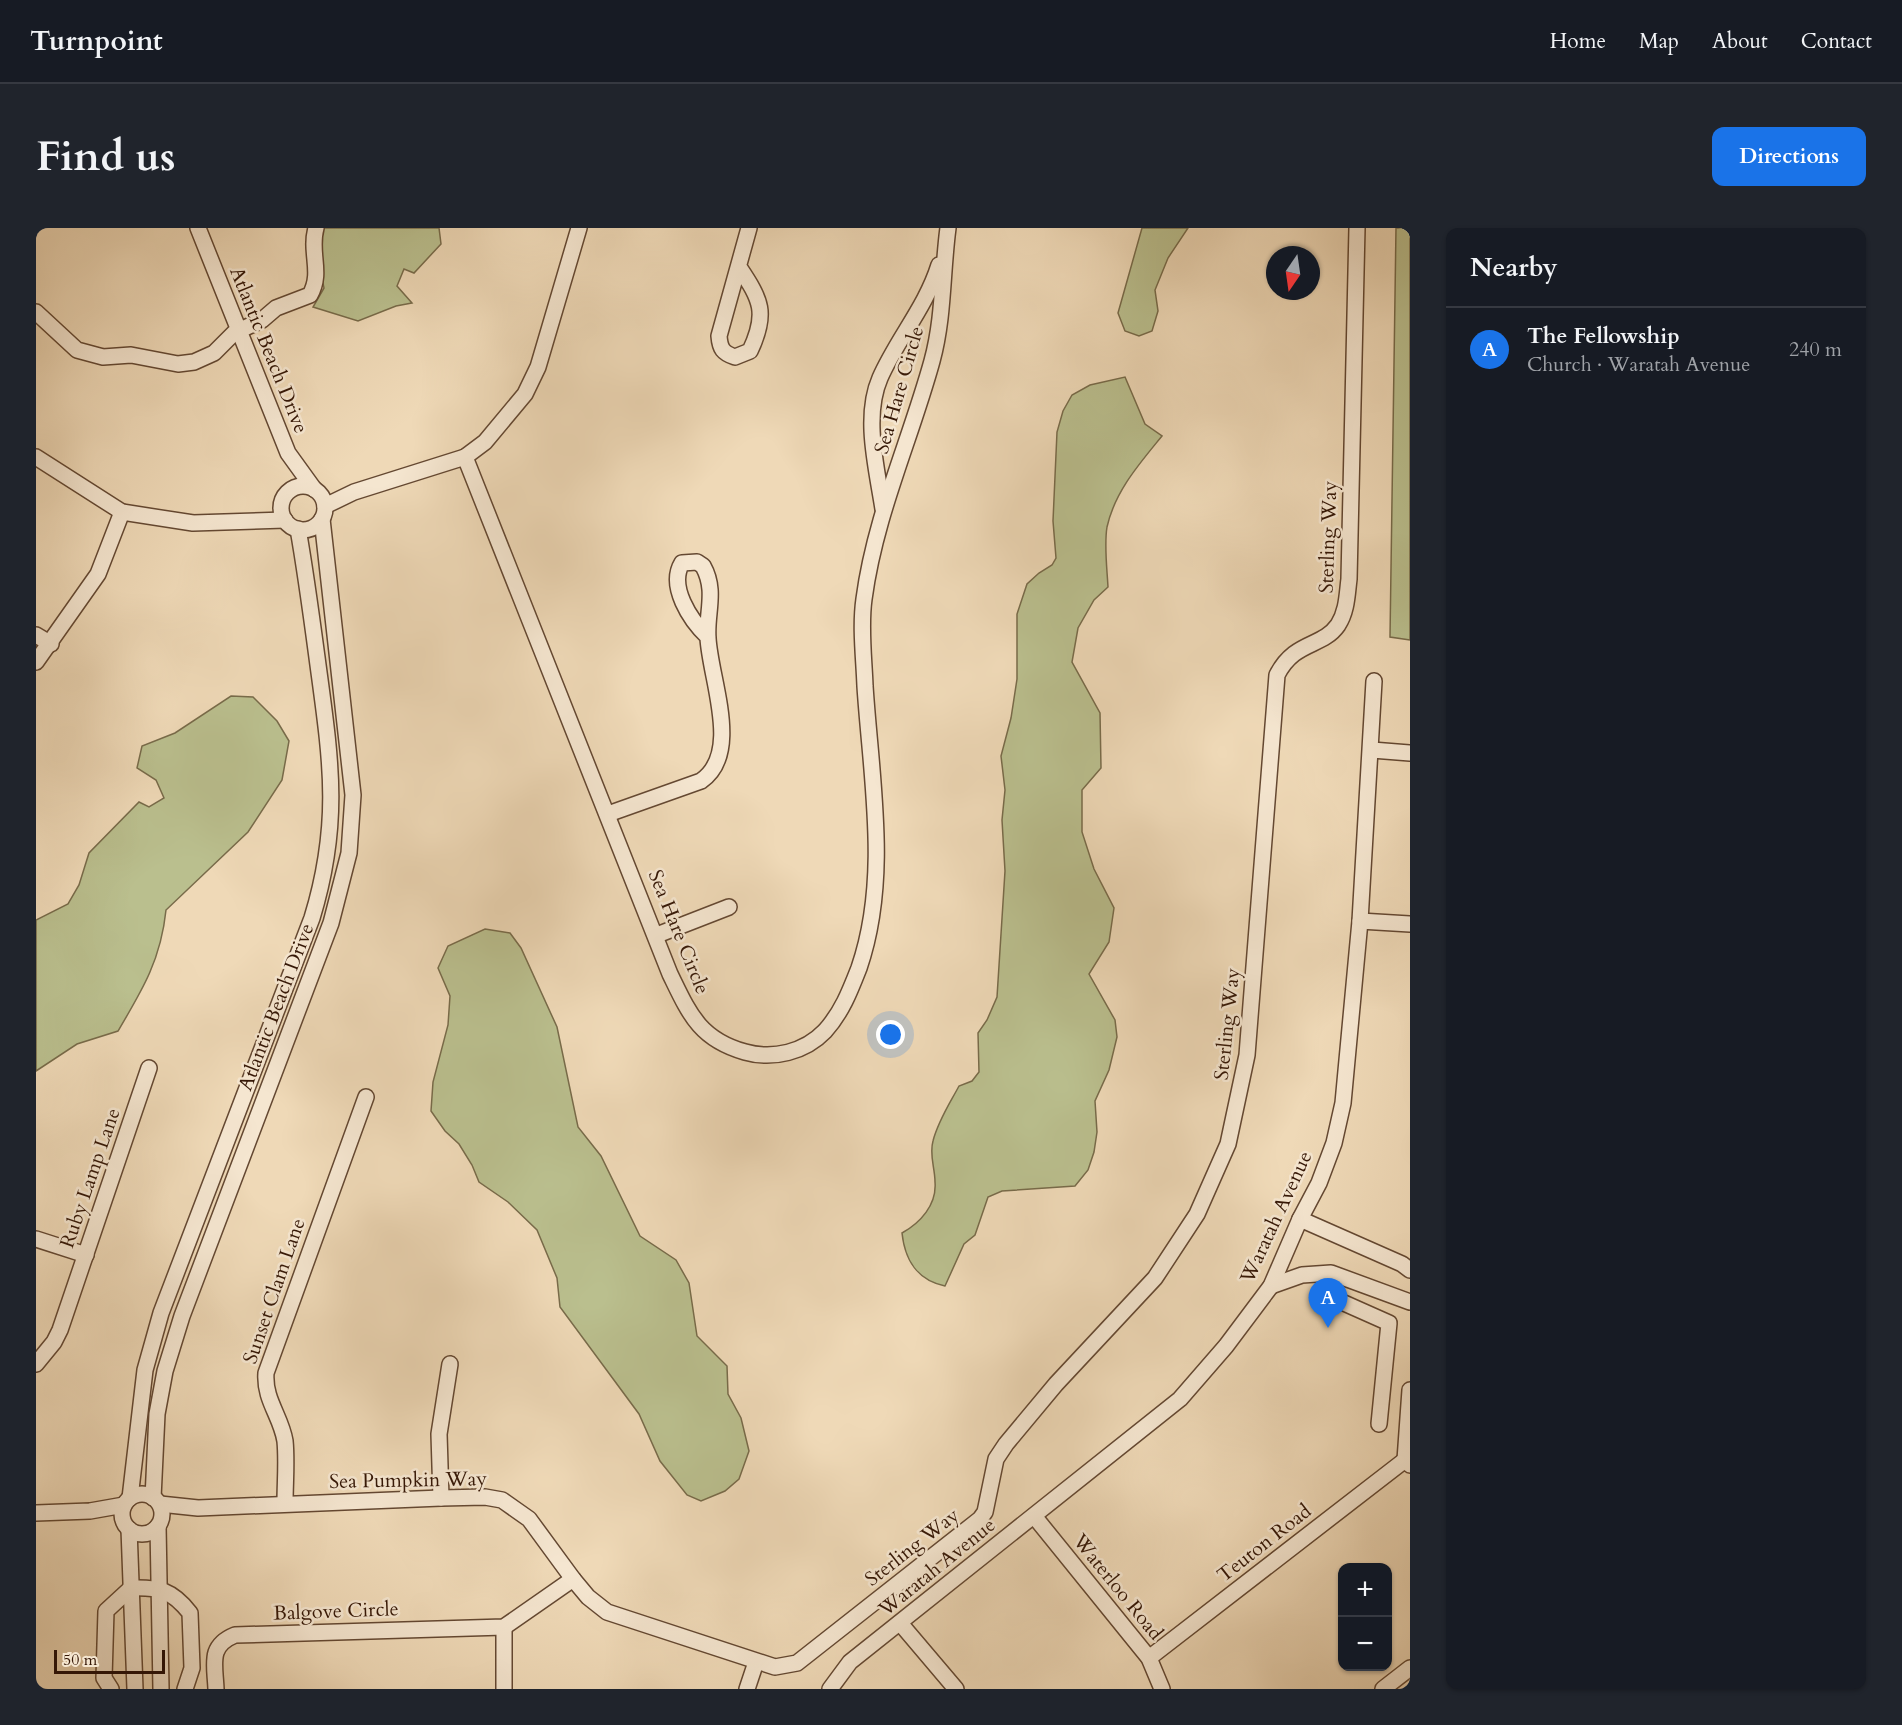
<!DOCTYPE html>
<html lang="en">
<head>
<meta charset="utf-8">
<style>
	body { margin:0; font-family:Cardo,serif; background:#20242c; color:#f1f3f6 }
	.controls { position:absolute; right:18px; bottom:18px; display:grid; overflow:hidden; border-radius:12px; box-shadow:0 2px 4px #0004 }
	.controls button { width:54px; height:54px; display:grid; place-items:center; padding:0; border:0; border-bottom:2px solid #363941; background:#171b24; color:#f1f3f6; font:30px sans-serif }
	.compass { position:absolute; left:1230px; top:18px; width:54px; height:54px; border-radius:50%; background:#171b24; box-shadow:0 2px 4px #0004; rotate:193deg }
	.scale { position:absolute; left:18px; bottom:15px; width:111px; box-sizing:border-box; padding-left:6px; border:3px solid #351706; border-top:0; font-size:16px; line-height:21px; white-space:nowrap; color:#351706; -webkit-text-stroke:4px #f5e6d0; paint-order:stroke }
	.you { position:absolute; left:855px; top:807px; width:21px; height:21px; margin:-15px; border:4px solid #fff; border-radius:50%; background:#1a73e8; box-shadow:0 0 0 9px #1a73e833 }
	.badge { display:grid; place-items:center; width:39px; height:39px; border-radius:50%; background:#1a73e8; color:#fff; font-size:20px; font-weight:700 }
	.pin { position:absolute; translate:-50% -50px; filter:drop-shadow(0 2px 3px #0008) }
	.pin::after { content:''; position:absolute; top:32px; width:21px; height:18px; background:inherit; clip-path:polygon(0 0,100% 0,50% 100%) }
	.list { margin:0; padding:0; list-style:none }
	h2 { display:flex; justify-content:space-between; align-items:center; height:78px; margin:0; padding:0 24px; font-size:26px }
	h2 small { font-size:20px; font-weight:400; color:#9ea1a6 }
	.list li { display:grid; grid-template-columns:39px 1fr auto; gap:18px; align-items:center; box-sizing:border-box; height:84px; padding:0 24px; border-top:2px solid #363941 }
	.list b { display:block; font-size:22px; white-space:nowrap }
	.list p { margin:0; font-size:20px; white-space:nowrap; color:#9ea1a6 }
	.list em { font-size:20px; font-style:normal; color:#9ea1a6 }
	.map { position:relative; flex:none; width:1374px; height:1461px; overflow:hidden; border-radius:12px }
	header { display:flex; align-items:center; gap:36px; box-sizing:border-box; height:84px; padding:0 30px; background:#171b24; border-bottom:2px solid #363941 }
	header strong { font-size:28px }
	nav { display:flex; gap:33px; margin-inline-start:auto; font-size:21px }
	.intro { display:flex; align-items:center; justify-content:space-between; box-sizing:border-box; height:144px; padding:0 36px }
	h1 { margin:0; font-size:42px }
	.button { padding:15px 27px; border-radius:12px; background:#1a73e8; color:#fff; font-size:21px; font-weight:700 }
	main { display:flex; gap:36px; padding:0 36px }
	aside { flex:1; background:#171b24; border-radius:12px; box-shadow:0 2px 4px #0004 }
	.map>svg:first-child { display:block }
	.green { fill:#babf8e; stroke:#786b4a; stroke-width:1.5 }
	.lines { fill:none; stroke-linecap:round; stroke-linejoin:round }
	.minor-casing { stroke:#644832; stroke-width:18 }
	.minor { stroke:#f5e6d0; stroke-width:15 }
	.labels { text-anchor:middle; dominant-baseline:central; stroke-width:5; stroke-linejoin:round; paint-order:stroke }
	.street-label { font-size:20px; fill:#351706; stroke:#f5e6d0 }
</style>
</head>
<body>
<header>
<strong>Turnpoint</strong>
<nav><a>Home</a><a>Map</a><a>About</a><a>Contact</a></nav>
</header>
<div class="intro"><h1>Find us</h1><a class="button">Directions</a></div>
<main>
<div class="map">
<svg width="1374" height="1461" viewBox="0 0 1374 1461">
	<rect width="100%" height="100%" fill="#efd9b7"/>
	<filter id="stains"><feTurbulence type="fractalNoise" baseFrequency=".00333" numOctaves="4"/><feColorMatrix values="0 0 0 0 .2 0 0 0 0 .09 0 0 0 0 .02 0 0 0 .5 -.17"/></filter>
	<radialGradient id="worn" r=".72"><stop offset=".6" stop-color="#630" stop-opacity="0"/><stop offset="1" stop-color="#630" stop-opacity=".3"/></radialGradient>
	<g class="green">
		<path d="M278,0H403L405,16L378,45L368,41L361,58L376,75L360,78L322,93L277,79L288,60L277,9Z"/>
		<path d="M1106,0H1152L1132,30L1119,62L1122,83L1116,103L1103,108L1089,103L1082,85Z"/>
		<path d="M1360,0H1374V412L1354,409Z"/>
		<path d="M1089,149L1109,196L1126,208C1104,235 1079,263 1071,299C1068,317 1071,340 1072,359L1058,372L1042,400L1036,434L1064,485L1065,540L1046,562V604L1058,641L1078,680L1073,714L1053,746L1079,792L1081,809L1073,842L1059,873L1061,904L1058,924L1052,942L1039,958L966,963L952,969L939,1007L928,1016L909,1058C881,1052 869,1033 866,1005C884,995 901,977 899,954C899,940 893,927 897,913C902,893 914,875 923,858L936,853L943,844L942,805L951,792L961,769L969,643L966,592L969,562L965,528L975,490L981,451V386L991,356L1003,345L1016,337L1020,330L1017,293L1021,204L1027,183L1036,167L1054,157Z"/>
		<path d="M195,468L217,469L241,493L253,513L246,552L212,604L130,682C125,731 107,761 82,803L41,816L0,843V692L32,676L43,657L53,625L103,574L113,579L128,570L120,552L101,540L106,518L139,505Z"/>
		<path d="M449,701L474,705L485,720L521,799L542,899L565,928L604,1008L640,1032L653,1055L661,1108L691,1138L692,1166L705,1190L713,1223L703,1251L689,1263L665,1273L651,1267L624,1233L603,1186L524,1079L521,1050L501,1002L472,974L443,954L436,937L423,916L409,903L395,883L397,854L412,797L414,768L402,740L412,718Z"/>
	</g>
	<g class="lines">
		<defs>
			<g id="minor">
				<path d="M162,0L252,225L278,261"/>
				<path d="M703,39C725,72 732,85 714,123L699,129C687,125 684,121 683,108L713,0"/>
				<path d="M0,84L41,122L67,129L95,127L142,136L158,134L178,125L198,105L226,92L240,80L274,67C287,44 273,25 280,0"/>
				<path d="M0,229L86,284L157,295L249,292"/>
				<path d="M429,229L449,214L489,166L502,139L543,0"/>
				<circle cx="267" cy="280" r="22"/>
				<path d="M289,278L318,264L429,229L634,746C653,785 663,811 709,824C737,832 769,824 789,803C806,784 814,763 823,740C854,650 835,551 829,458C828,430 824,399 828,371C839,288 874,213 896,133C908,89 906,45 912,0"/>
				<path d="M847,281C841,241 827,189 844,150C861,111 890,79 903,37"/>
				<path d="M0,407L15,416"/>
				<path d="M0,434L62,346L86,284"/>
				<path d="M1336,522L1374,525"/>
				<path d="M572,586L665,553C706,525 674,451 672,410C670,385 681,363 667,338L661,334L646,335C632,358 654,392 672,409"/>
				<path d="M1324,693L1374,696"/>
				<path d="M621,707L693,679"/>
				<path d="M1264,991L1366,1036L1374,1042"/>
				<path d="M0,1011L50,1027"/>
				<path d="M1235,1058L1266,1047L1295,1045L1374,1074"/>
				<path d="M1308,1075L1353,1095L1343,1196"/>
				<path d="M0,1136L18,1114L24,1102L113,840"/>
				<path d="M1374,1162L1369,1232L1374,1237"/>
				<circle cx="106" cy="1286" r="20"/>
				<path d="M94,1270L109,1142L125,1085L276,690C305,595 295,533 282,437C276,392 270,346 262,301"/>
				<path d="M117,1270L121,1186L129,1143L146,1088L295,695L313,625L317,567L286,291"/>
				<path d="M405,1270L403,1206L414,1136"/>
				<path d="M249,1275C249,1255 251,1233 249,1213C245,1188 228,1172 230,1145L330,869"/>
				<path d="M124,1276L162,1280L405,1270L449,1269L466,1272L493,1291L537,1351L552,1369L571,1384L739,1439L761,1435L944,1291L949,1284L960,1231L970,1216L1020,1156L1119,1050L1161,986L1192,916L1211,827L1241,447C1259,412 1286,420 1302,397C1311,383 1311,367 1313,351L1321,0"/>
				<path d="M0,1285L54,1283L88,1277"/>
				<path d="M998,1288L1113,1430L1126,1461"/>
				<path d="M122,1298L125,1461"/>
				<path d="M93,1301L99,1461"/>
				<path d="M864,1395L920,1461"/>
				<path d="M468,1399V1461"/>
				<path d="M1113,1430L1369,1232"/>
				<path d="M75,1461L68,1450L70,1383L95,1360C123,1359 136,1362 154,1385L156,1440L149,1461"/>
				<path d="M180,1461C179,1436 172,1418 199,1407L468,1399L537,1351"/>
				<path d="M711,1461L720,1434"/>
				<path d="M794,1461L814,1434L1144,1171L1190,1118L1235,1058L1264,991L1283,955L1298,915L1307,875L1324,693L1338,453"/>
				<path d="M1347,1461L1374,1440"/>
			</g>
		</defs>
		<use href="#minor" class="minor-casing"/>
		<use href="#minor" class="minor"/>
	</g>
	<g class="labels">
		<g class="street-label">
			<text transform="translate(233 122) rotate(68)">Atlantic Beach Drive</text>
			<text transform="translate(863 162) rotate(-74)">Sea Hare Circle</text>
			<text transform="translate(1292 309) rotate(-88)">Sterling Way</text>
			<text transform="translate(643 704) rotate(68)">Sea Hare Circle</text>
			<text transform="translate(240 779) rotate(-69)">Atlantic Beach Drive</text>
			<text transform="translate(1191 796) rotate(-84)">Sterling Way</text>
			<text transform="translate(54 950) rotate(-71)">Ruby Lamp Lane</text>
			<text transform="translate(1240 989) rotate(-65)">Waratah Avenue</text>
			<text transform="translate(238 1063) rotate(-71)">Sunset Clam Lane</text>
			<text transform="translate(372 1252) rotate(-1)">Sea Pumpkin Way</text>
			<text transform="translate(1228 1315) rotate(-38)">Teuton Road</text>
			<text transform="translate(876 1319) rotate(-38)">Sterling Way</text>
			<text transform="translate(901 1339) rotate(-39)">Waratah Avenue</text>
			<text transform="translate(1082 1359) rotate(51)">Waterloo Road</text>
			<text transform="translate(300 1383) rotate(-2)">Balgove Circle</text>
		</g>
	</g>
	<rect width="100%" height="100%" filter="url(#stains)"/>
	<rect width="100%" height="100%" fill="url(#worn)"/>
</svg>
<div class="controls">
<button>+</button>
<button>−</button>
</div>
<svg class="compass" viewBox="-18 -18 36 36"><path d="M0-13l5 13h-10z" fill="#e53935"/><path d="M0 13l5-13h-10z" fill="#9ea1a6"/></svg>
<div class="scale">50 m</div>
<div class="you"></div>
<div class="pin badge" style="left:1292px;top:1100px">A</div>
</div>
<aside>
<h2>Nearby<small></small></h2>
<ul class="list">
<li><span class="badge">A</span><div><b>The Fellowship</b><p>Church · Waratah Avenue</p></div><em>240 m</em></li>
</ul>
</aside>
</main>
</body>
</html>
